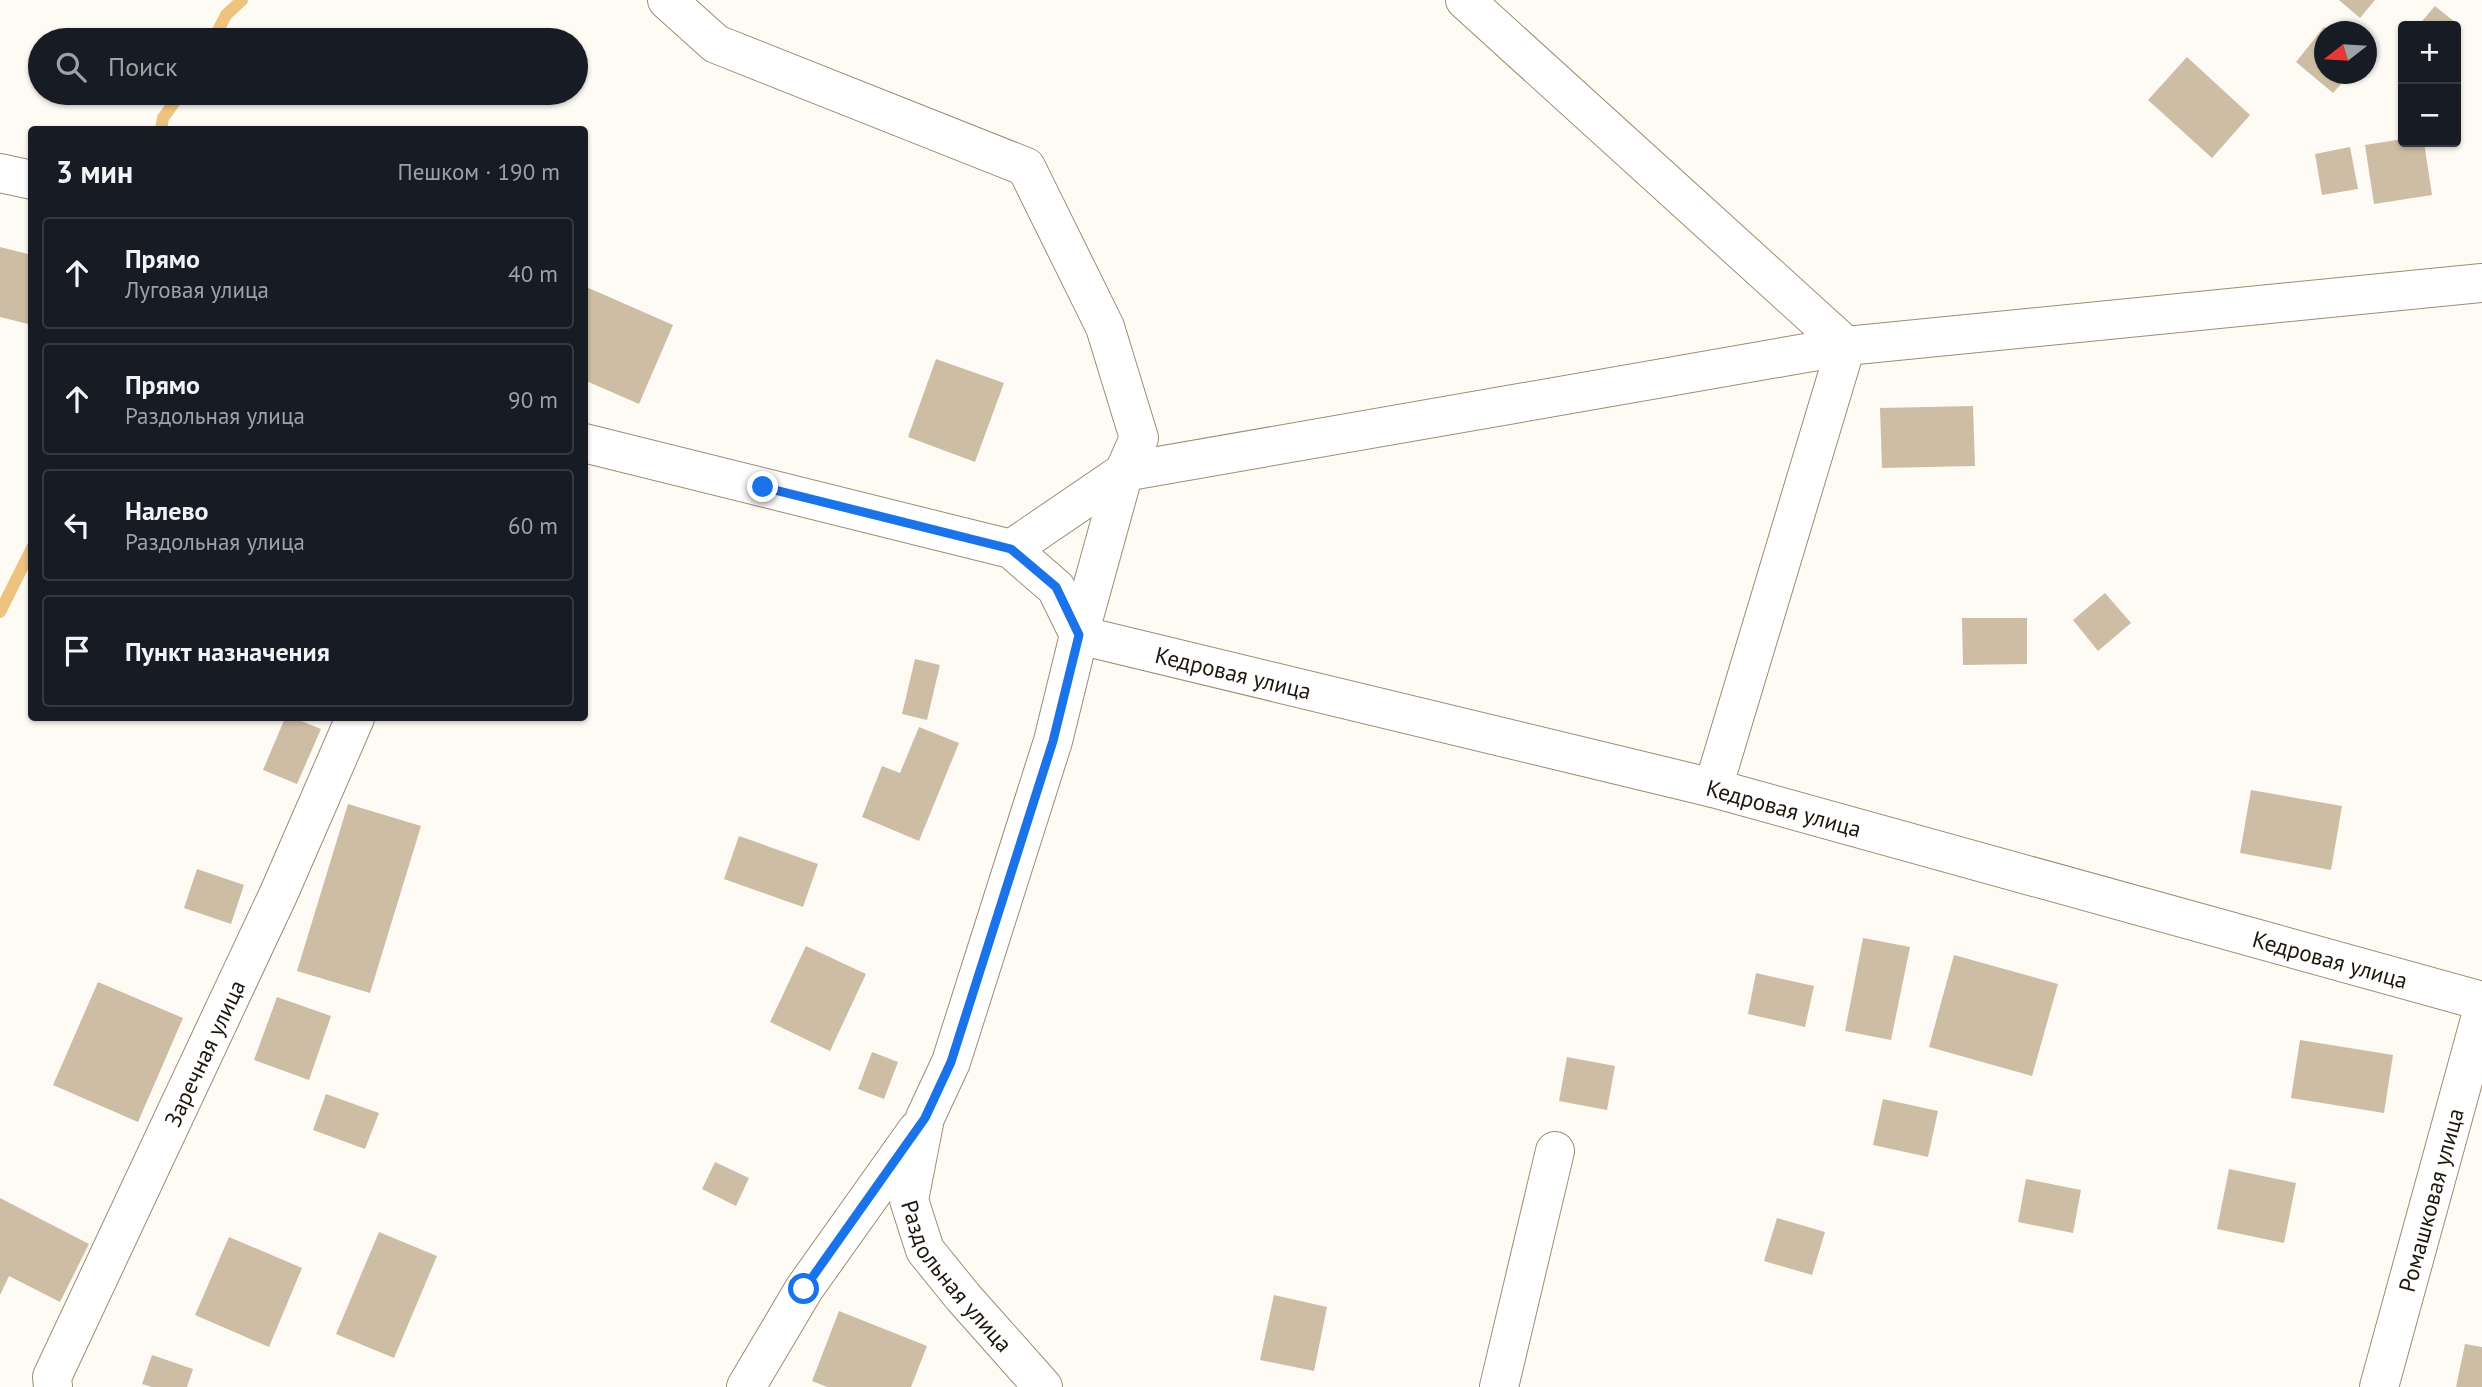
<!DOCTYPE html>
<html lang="ru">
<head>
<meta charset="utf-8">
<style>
	body { margin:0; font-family:"PT Sans",sans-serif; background:#242831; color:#f1f3f6 }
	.controls { position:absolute; right:21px; top:21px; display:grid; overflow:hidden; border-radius:7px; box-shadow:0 2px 5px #0004 }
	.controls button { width:63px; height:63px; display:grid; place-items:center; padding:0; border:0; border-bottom:2px solid #363941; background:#171b24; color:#f1f3f6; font:35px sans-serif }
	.compass { position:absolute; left:2314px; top:21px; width:63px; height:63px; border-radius:50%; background:#171b24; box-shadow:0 2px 5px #0004; rotate:253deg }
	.stop { position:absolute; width:21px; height:21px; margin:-16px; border:5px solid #1a73e8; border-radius:50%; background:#fff }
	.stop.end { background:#1a73e8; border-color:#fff; box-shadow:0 2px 7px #0008 }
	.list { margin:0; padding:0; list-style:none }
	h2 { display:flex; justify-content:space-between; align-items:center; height:91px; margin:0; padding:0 28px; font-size:30px }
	h2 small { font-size:23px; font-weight:400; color:#9ea1a6 }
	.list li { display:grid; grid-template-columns:46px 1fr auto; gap:21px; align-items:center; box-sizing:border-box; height:112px; margin:0 14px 14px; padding:0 14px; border:2px solid #363941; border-radius:7px }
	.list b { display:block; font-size:26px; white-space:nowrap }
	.list p { margin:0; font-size:23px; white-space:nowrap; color:#9ea1a6 }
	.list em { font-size:23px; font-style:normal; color:#9ea1a6 }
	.icon { flex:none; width:38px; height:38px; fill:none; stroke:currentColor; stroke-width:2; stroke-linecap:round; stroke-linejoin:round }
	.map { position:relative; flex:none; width:2482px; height:1387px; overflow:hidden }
	.search { position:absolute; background:#171b24; box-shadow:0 2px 5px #0004; left:28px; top:28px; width:560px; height:77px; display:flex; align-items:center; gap:18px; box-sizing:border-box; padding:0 24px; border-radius:38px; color:#9ea1a6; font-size:26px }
	.panel { position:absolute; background:#171b24; box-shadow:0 2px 5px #0004; left:28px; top:126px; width:560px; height:595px; border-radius:7px }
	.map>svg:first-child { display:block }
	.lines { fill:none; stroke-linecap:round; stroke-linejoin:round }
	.stream { stroke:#eec27f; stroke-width:12 }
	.building { fill:#cebda5 }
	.minor-casing { stroke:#9c8c74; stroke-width:40 }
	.minor { stroke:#fff; stroke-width:38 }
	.route { stroke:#1a73e8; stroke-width:9 }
	.labels { text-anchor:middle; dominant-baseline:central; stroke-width:6; stroke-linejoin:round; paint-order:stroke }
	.street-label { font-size:23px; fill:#1d170e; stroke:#fff }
</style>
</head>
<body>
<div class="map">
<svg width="2482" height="1387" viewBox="0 0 2482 1387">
	<rect width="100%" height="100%" fill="#fefbf5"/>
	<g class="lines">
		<g class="stream">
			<path d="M213,40L226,15L242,0"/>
			<path d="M161,130L163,118L181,93"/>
			<path d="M0,612L32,548"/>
		</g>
	</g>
	<g class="building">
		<path d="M2339,0H2375L2360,18Z"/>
		<path d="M2435,6L2461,27L2456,33V26H2418Z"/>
		<path d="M2324,27L2329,32H2324V74H2350L2333,93L2296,62Z"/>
		<path d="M2187,57L2250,115L2212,158L2148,100Z"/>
		<path d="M2403,139V142H2424L2432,195L2374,204L2365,145Z"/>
		<path d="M2350,147L2358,189L2322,195L2315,154Z"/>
		<path d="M0,247L32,255V325L0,317Z"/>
		<path d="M584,286L673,325L639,404L584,380Z"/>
		<path d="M936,359L1004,383L975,462L908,437Z"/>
		<path d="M1973,406L1975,466L1882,468L1880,408Z"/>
		<path d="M2105,593L2131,623L2098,651L2073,620Z"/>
		<path d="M1962,618H2027V664L1963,665Z"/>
		<path d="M915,659L940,665L927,720L902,714Z"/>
		<path d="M285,718H294L321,729L297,784L263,770Z"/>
		<path d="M919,727L959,743L919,841L862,817L882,766L900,773Z"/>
		<path d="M2251,790L2342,806L2331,870L2240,853Z"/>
		<path d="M348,804L421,826L370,993L297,971Z"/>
		<path d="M739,836L818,864L803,907L724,879Z"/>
		<path d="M197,869L244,885L231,924L184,908Z"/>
		<path d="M1863,938L1910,947L1891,1040L1845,1031Z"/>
		<path d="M806,946L866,974L830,1051L770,1022Z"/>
		<path d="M1954,955L2058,984L2032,1076L1929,1047Z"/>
		<path d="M1756,973L1814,986L1805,1027L1748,1014Z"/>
		<path d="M98,982L183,1018L138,1122L53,1085Z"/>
		<path d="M277,997L331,1016L309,1080L254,1060Z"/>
		<path d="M2300,1040L2393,1055L2384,1113L2291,1098Z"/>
		<path d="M872,1052L898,1062L884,1099L858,1089Z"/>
		<path d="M1567,1057L1615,1066L1607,1110L1559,1101Z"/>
		<path d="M326,1094L379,1113L365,1149L313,1130Z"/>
		<path d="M1883,1099L1938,1111L1928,1157L1873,1145Z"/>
		<path d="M715,1162L749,1178L736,1206L702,1189Z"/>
		<path d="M2229,1169L2296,1183L2284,1243L2217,1229Z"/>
		<path d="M2026,1179L2081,1190L2073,1233L2018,1222Z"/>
		<path d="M0,1198L89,1244L60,1302L9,1276L0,1295Z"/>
		<path d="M1777,1218L1825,1232L1812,1275L1764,1261Z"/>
		<path d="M379,1232L437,1256L394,1358L336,1334Z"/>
		<path d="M229,1237L302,1268L269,1347L195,1315Z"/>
		<path d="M1274,1295L1327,1307L1314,1371L1260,1360Z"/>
		<path d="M839,1311L927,1346L911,1387H827L812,1381Z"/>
		<path d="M2465,1344L2482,1347V1387H2456Z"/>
		<path d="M152,1355L193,1369L187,1387H152L142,1384Z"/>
	</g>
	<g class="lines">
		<defs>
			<g id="minor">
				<path id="s1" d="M667,0L716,44L1026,167L1105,327L1139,438L1124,472L1079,635L1713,788L2482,1001"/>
				<path d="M1465,0L1846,346L1713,788"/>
				<path d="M0,173L32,180"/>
				<path id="s2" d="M584,443L1011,549L1056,588L1079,635L1053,741L951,1062L925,1118L909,1200L925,1250L963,1297L1043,1387"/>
				<path d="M1011,549L1124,472L1846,346L2482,283"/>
				<path id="s3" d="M53,1387L52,1377L279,893L355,718"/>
				<path d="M746,1387L804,1289L917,1130"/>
				<path d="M1499,1387L1555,1151"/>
				<path id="s4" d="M2379,1387L2482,1012"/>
			</g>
		</defs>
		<use href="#minor" class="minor-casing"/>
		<use href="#minor" class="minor"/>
	</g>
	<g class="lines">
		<path class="route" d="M763,487L1011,549L1056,587L1079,635L1053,741L951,1062L925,1118L804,1289"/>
	</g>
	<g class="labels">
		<g class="street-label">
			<text stroke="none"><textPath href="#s1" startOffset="1059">Кедровая улица</textPath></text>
			<text stroke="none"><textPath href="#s1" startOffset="1626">Кедровая улица</textPath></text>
			<text stroke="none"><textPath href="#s1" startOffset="2193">Кедровая улица</textPath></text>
			<text stroke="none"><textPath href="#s3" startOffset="368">Заречная улица</textPath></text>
			<text stroke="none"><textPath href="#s4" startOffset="194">Ромашковая улица</textPath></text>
			<text stroke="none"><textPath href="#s2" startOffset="1234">Раздольная улица</textPath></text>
		</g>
	</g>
</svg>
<div class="controls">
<button>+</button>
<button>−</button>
</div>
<svg class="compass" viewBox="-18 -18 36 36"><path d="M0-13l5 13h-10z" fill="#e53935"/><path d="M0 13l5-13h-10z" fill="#9ea1a6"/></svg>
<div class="stop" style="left:804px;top:1289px"></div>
<div class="stop end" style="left:763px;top:487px"></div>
<div class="search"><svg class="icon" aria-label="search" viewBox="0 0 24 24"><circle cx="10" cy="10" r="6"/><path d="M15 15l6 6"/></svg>Поиск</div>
<section class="panel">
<h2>3 мин<small>Пешком · 190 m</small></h2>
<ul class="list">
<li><svg class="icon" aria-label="ahead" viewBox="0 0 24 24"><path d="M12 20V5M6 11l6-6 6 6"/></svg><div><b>Прямо</b><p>Луговая улица</p></div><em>40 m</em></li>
<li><svg class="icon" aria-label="ahead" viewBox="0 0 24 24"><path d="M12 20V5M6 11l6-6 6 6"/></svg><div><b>Прямо</b><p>Раздольная улица</p></div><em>90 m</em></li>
<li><svg class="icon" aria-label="left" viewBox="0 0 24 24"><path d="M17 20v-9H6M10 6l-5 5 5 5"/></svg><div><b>Налево</b><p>Раздольная улица</p></div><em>60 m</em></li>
<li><svg class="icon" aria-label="arrive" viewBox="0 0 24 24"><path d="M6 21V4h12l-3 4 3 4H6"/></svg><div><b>Пункт назначения</b></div></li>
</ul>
</section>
</div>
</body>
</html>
